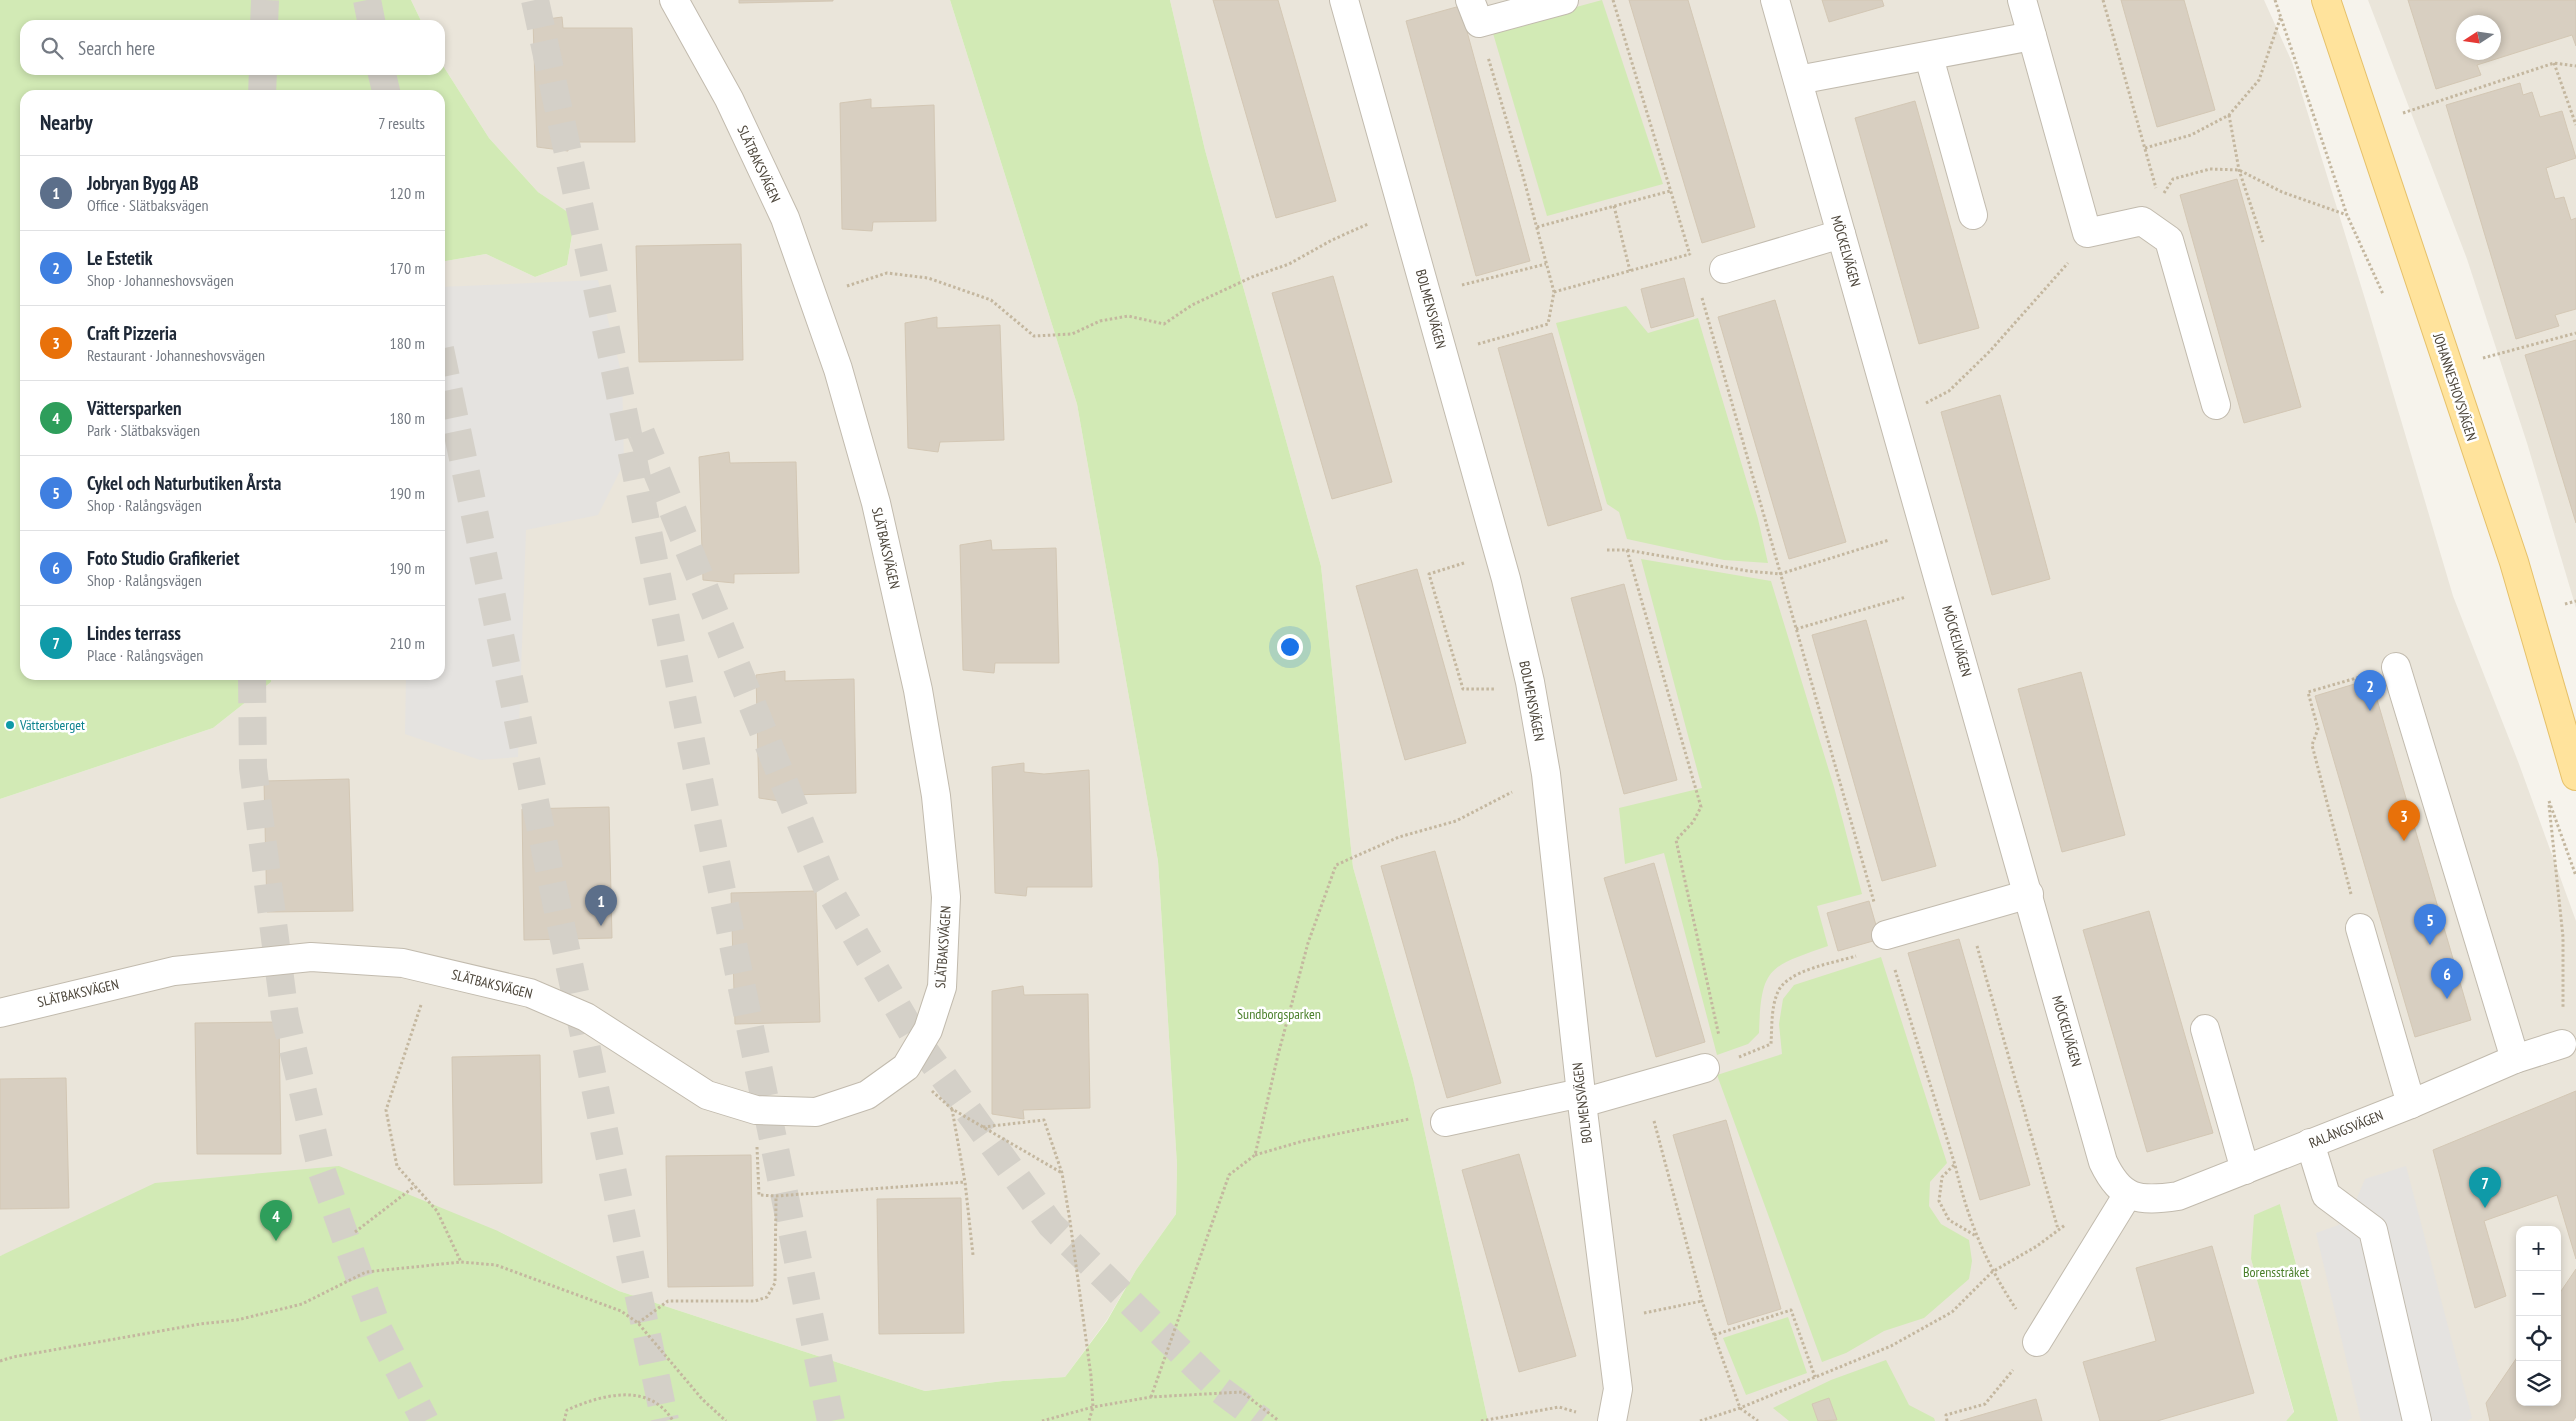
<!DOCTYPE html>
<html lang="en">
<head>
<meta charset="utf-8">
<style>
	body { margin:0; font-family:"PT Sans Narrow",sans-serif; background:#f6f6f7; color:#1f2937 }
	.controls { position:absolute; right:15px; bottom:15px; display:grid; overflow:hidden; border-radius:10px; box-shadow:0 2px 8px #0003 }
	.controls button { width:45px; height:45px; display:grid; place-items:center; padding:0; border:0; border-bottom:1px solid #e0e1e3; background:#fff; color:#1f2937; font:25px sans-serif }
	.compass { position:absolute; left:2456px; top:15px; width:45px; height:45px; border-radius:50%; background:#fff; box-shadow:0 2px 8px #0003; rotate:258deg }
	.you { position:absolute; left:1289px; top:646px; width:18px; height:18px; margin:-12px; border:4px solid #fff; border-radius:50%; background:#1a73e8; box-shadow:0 0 0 8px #1a73e833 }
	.badge { display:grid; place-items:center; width:32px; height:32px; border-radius:50%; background:#fc3f1d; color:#fff; font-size:16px; font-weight:700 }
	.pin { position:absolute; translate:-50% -41px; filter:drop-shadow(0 1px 2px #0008) }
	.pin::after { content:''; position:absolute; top:26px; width:18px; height:15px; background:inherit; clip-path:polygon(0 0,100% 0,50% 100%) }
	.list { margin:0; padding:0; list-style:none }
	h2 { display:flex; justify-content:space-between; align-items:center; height:65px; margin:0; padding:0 20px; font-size:21px }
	h2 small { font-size:16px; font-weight:400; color:#747a83 }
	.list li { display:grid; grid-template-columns:32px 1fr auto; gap:15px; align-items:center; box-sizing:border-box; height:75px; padding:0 20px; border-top:1px solid #e0e1e3 }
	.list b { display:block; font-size:19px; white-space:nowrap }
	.list p { margin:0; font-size:16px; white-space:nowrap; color:#747a83 }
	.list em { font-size:16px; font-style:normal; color:#747a83 }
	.icon { flex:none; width:28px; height:28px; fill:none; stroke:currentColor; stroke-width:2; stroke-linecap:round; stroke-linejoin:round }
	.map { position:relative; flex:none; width:2576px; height:1421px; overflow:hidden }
	.search { position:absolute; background:#fff; box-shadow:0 2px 8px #0003; left:20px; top:20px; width:425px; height:55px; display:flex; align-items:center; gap:12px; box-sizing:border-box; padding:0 18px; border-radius:15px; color:#747a83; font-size:19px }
	.panel { position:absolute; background:#fff; box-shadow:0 2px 8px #0003; left:20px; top:90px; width:425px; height:590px; border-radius:15px }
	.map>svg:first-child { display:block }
	.residential { fill:#eae5da; fill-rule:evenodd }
	.green { fill:#d2eab5 }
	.parking { fill:#e5e3e0 }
	.building { fill:#d8cfc1; stroke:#d3c7b4; fill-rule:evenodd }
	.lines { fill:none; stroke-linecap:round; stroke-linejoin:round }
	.highway-tunnel { stroke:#d4d0c8; stroke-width:28; stroke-dasharray:28 14; stroke-linecap:butt }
	.minor-casing { stroke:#c2bbae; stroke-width:30 }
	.major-casing { stroke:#e6c16a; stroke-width:30 }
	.path { stroke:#c4b79f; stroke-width:3; stroke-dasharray:2.5 2.5; stroke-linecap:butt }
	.minor { stroke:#fff; stroke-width:28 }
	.major { stroke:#ffe39c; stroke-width:28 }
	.culture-dot { fill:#0f9aa8; stroke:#fff; stroke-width:2 }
	.labels { text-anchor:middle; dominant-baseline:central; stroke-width:5; stroke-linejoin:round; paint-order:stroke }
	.street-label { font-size:14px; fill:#4b4439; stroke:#fff }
	.culture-label { font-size:14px; fill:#0d838f; stroke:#fff; text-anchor:start }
	.park-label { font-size:14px; fill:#4a7f2a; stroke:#fff }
</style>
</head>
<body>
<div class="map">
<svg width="2576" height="1421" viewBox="0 0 2576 1421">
	<rect width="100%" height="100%" fill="#f6f3ec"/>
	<g class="residential">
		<path d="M411,0H950L1077,404L1158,861L1177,1165L1176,1214L1136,1270L1107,1320L1065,1377L1003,1381L925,1391L619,1291L498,1231L11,1252L0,1256V799L213,728L271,682L272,675H440V262L486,254L535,277L567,265L575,218L538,192L489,138L440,61V25H423Z"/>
		<path d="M1170,0H2264L2292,62L2369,312L2453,596L2519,764L2576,921V1410L2567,1421H2338L2280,1204L2251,1259L2294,1413L2286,1421H1488L1413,1078L1353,867L1321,566L1205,150ZM2520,1230H2557V1402H2520Z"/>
		<path d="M2368,0H2576V608L2527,443L2467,259ZM2464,22H2494V52H2464Z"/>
	</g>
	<g class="green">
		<path d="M0,0H411L423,25H25V70H440V61L489,138L538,192L575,217L567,265L535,277L486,254L440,262V95H25V675H272L271,682L213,728L0,799Z"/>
		<path d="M950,0H1170L1205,150L1321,566L1353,867L1413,1078L1488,1421H0V1256L155,1183L339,1166L498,1231L619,1291L925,1391L1003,1381L1065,1377L1107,1321L1136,1270L1176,1214L1177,1165L1158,861L1077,404Z"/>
		<path d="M1602,0L1663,184L1547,216L1492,30Z"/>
		<path d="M1626,306L1648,333L1698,318L1758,519L1768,563L1724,560L1627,539L1619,512L1607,504L1556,323Z"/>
		<path d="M1641,559L1771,581L1834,787L1862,894L1817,906L1828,946C1769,967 1761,966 1759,1033L1748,1044L1717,1055L1664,853L1625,864L1619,808L1702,788Z"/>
		<path d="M1881,957L1947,1163L1930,1182L1929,1206L1941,1224L1969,1240L1972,1261L1969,1279L1924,1318L1884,1331L1846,1353L1822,1362L1717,1075L1782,1054L1779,1024L1783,999L1794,985Z"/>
		<path d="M2280,1204L2338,1421H2286L2294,1412L2251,1259L2254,1215Z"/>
		<path d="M1788,1317L1807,1373L1746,1395L1723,1338Z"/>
		<path d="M1886,1360L1909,1405L1934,1418L1935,1421H1789L1773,1408L1831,1380Z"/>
	</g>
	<g class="parking">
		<path d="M598,280L622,375L624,463L598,515L526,530L518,757L480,760L405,734L406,675H440V287Z"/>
		<path d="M2406,1166L2472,1418L2467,1421H2361L2316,1233L2347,1222L2365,1179Z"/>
	</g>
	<g class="building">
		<path d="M739,0H833V1L739,3Z"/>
		<path d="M1213,0H1278L1336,201L1276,218Z"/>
		<path d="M1629,0H1688L1755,227L1702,243Z"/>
		<path d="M1822,0H1882L1884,6L1829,22Z"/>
		<path d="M2121,0H2184L2215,110L2157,127Z"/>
		<path d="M2408,0H2576V46L2572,35L2477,65L2481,75L2436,89ZM2464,22H2494V52H2464Z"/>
		<path d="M1460,6L1530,261L1476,276L1406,21Z"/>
		<path d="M562,17L563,28H632L635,142H568V151L537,147L533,21Z"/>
		<path d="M2520,83L2523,95L2532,92L2540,117L2562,111L2576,158L2546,168L2555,199L2564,197L2571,220L2576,218V309L2555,315L2559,326L2516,339L2446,105Z"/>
		<path d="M871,99V108L934,105L936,221L873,222L872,231L842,229L840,103Z"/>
		<path d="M1915,101L1979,328L1919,344L1855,118Z"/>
		<path d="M2237,179L2301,407L2244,423L2180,195Z"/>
		<path d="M741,244L743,360L639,362L636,246Z"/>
		<path d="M1333,276L1392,482L1332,499L1272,293Z"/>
		<path d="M1684,278L1694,316L1651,328L1641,289Z"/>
		<path d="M1775,300L1846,542L1789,559L1718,317Z"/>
		<path d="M937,317V328L1000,325L1004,440L940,442L938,452L908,448L905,323Z"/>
		<path d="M1552,333L1602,510L1548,526L1498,348Z"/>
		<path d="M2576,340V523L2525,355Z"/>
		<path d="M2000,395L2050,579L1992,595L1941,412Z"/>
		<path d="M729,452L730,463L796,462L799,573L734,574V583L703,580L699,457Z"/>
		<path d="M991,540L992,550L1056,548L1059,663H995L994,673L963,670L960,545Z"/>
		<path d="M1417,569L1466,743L1405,760L1356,586Z"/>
		<path d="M1624,584L1677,780L1624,794L1571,598Z"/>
		<path d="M1866,620L1936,866L1882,881L1812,635Z"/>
		<path d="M785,671V681L854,679L856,793L792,795V803L759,798L756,675Z"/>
		<path d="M2081,672L2125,835L2062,852L2018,689Z"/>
		<path d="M2371,679L2471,1020L2415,1037L2315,696Z"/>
		<path d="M1024,763V772L1044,774L1089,770L1092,887H1027L1026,896L995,893L992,767Z"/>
		<path d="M349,779L353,911L267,912L264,781Z"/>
		<path d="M609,807L612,938L524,940L522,809Z"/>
		<path d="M1435,851L1501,1083L1447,1098L1381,866Z"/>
		<path d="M1654,863L1705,1042L1656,1057L1604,878Z"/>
		<path d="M816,891L820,1022L735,1024L731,893Z"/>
		<path d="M1869,901L1880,939L1838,951L1827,913Z"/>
		<path d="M2149,911L2213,1133L2147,1152L2083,930Z"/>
		<path d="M1959,939L2030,1185L1980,1200L1908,953Z"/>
		<path d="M1023,986L1024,995L1088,994L1090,1108L1023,1110L1024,1119L992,1114V991Z"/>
		<path d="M279,1022L281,1154H197L195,1023Z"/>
		<path d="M540,1055L542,1183L454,1185L452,1057Z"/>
		<path d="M66,1078L69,1208L0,1209V1079Z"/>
		<path d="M2576,1091V1259L2557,1195L2484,1221L2506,1296L2475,1308L2433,1150Z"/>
		<path d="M1726,1120L1781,1309L1728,1325L1673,1135Z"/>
		<path d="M1519,1154L1576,1356L1519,1372L1462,1170Z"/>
		<path d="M751,1155L753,1286L668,1287L666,1156Z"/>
		<path d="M961,1198L964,1333L879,1334L877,1199Z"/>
		<path d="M2212,1246L2254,1393L2157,1421H2100L2083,1362L2156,1341L2136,1268Z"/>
		<path d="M2576,1269V1417L2573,1421H2490L2486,1403L2520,1353V1402H2557V1297Z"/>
		<path d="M1829,1398L1837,1420L1818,1421L1812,1404Z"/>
		<path d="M2036,1399L2042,1421H1960Z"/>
	</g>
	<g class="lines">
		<g class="highway-tunnel">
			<path d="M367,0L372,25"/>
			<path d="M535,0L615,371L831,1421"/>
			<path d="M264,25L265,0"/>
			<path d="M381,70L387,95"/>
			<path d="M262,95L263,70"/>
			<path d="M440,349L665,1421"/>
			<path d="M641,433L826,885L916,1039L1051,1225L1218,1388L1262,1421"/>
			<path d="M252,675L253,768L285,1016L322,1172L378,1329L425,1421"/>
		</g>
		<defs>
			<g id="minor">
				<path d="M1344,0L1506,579L1530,682L1546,774L1582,1103L1618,1389L1612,1421"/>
				<path d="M1470,0L1479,23L1564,0"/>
				<path d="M1775,0L2103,1162C2121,1200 2138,1202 2178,1196L2411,1104L2515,1059L2562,1044"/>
				<path d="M2022,0L2087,233L2142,221L2169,240L2216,405"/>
				<path d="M1929,57L1973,215"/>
				<path d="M1798,80L2032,36"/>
				<path d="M1724,269L1841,234"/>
				<path d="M2396,667L2515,1059"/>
				<path d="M2360,928L2411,1104"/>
				<path d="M1886,935L2029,894"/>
				<path d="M0,1013L174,971L311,957L403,963L530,993L586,1017L707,1095L756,1110L816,1112L867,1095L906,1067L928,1030L942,987L946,897L936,796L918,690L876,503L838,369L785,218L729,99L674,0"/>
				<path d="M2205,1029L2245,1170"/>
				<path d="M1582,1103L1705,1068"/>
				<path d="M1445,1122L1581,1093"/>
				<path d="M2310,1143L2326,1195L2373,1230L2417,1421"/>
				<path d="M2037,1342L2128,1194"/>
			</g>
			<path id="major" d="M2326,0L2514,562L2576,776"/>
		</defs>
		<use href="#minor" class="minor-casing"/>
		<use href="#major" class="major-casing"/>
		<g class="path">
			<path d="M1613,0L1690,255"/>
			<path d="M2103,0L2156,188"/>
			<path d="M2275,0L2347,215L2383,294"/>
			<path d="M2554,63L2576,125"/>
			<path d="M2403,113L2554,63L2576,66"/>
			<path d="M2229,115L2239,170L2263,242"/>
			<path d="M2145,148L2191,135L2229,115L2259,80L2281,16"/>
			<path d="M2164,193L2173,179L2210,169L2239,170L2282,192L2347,215"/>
			<path d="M1614,206L1630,271"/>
			<path d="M1537,227L1670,191"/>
			<path d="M1462,285L1546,264"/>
			<path d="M847,286L887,273L928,278L991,300L1034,336L1072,334L1100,321L1128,316L1164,324L1192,305L1252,277L1289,264L1332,240L1368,224"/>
			<path d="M1554,292L1690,254"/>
			<path d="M1702,298L1874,902"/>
			<path d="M1478,344L1548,324L1554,292L1523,176L1488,57"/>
			<path d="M2483,358L2576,333"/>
			<path d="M1926,403L1949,391L1990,351L2068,263"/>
			<path d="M1607,550H1627L1748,571L1780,574L1889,540"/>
			<path d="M1627,550L1701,807L1693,822L1676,840L1719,1036"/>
			<path d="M1464,563L1429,574L1463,689H1495"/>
			<path d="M2565,604L2576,601"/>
			<path d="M1796,629L1906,597"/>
			<path d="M2549,801L2576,876"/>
			<path d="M2549,805L2563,937V1008"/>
			<path d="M2351,894L2312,745L2318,729L2308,692L2360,677"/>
			<path d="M1977,946L2058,1229"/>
			<path d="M1895,970L1955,1165C1968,1220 1985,1262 2016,1309"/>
			<path d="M421,1005L386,1110L397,1166L437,1211L461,1262"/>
			<path d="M1739,1057L1771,1044C1772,1028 1771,1009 1777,994C1785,970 1834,963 1856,956"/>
			<path d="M932,1091L952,1109L1062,1173"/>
			<path d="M952,1109L965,1182L973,1255"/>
			<path d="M1654,1121L1702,1301L1740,1408L1758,1421"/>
			<path d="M983,1127L1044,1120L1062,1173L1070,1221L1091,1376L1093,1407L1089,1421"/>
			<path d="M757,1147L759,1195L776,1196L965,1182"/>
			<path d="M1255,1155L1303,1141L1409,1119"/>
			<path d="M1954,1165L1942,1177L1939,1201L1949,1220L1976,1236"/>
			<path d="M355,1232L415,1186"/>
			<path d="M1644,1313L1702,1301"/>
			<path d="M638,1323L668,1301H755L767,1297L775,1283L776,1196"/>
			<path d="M1714,1335L1791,1310L1815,1377"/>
			<path d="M0,1361L13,1357L200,1324L237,1320L302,1304L366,1272L461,1262L496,1265L621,1311L638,1323L702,1399L726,1421"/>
			<path d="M1151,1397L1229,1175L1255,1155L1278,1055L1308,943L1336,865L1399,837L1456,821L1512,792"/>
			<path d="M564,1421L567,1410C601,1395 649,1381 673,1421"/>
			<path d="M1042,1421L1093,1407L1151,1397L1242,1392L1279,1421"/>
			<path d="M1481,1421L1559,1407L1576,1412"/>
			<path d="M1700,1421L1740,1408L1891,1346L1952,1312L1992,1272L2037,1246L2065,1225"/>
			<path d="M1947,1421L1946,1415L1985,1404L2013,1370"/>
		</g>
		<use href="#minor" class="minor"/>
		<use href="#major" class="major"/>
	</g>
	<circle class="culture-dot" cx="10" cy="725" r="5"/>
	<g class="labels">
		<g class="street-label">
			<text transform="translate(759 164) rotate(65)">SLÄTBAKSVÄGEN</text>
			<text transform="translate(1846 251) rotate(74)">MÖCKELVÄGEN</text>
			<text transform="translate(1431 309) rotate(75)">BOLMENSVÄGEN</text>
			<text transform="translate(2455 387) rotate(72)">JOHANNESHOVSVÄGEN</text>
			<text transform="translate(886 548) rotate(77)">SLÄTBAKSVÄGEN</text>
			<text transform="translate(1957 641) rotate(74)">MÖCKELVÄGEN</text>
			<text transform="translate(1532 701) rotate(79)">BOLMENSVÄGEN</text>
			<text transform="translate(943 947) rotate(-86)">SLÄTBAKSVÄGEN</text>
			<text transform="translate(492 984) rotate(14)">SLÄTBAKSVÄGEN</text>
			<text transform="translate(78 993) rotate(-13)">SLÄTBAKSVÄGEN</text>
			<text transform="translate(2067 1031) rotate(74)">MÖCKELVÄGEN</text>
			<text transform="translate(1582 1103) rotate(-97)">BOLMENSVÄGEN</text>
			<text transform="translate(2346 1129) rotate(-22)">RALÅNGSVÄGEN</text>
		</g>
		<g class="culture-label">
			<text x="20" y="725">Vättersberget</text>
		</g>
		<g class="park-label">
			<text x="1279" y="1014">Sundborgsparken</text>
			<text x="2276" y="1272">Borensstråket</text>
		</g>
	</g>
</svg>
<div class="controls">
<button>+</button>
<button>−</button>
<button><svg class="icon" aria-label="locate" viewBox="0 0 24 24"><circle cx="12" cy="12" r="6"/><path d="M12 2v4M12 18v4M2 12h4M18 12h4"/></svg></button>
<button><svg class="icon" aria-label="layers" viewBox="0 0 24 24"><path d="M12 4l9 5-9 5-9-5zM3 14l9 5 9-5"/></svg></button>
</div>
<svg class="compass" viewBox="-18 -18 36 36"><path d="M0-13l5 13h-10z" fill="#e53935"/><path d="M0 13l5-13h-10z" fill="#747a83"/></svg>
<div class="you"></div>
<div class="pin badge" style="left:601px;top:926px;background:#5c6f8a">1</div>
<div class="pin badge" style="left:2370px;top:711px;background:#3f7fe0">2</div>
<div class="pin badge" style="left:2404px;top:841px;background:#e8710a">3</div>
<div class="pin badge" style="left:276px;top:1241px;background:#2e9e5b">4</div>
<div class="pin badge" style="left:2430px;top:945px;background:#3f7fe0">5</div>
<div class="pin badge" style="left:2447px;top:999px;background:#3f7fe0">6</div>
<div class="pin badge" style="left:2485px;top:1208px;background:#0f9aa8">7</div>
<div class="search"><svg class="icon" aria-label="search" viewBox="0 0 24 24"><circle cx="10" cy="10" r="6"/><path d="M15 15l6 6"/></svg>Search here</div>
<section class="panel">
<h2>Nearby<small>7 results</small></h2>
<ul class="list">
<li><span class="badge" style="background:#5c6f8a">1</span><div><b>Jobryan Bygg AB</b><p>Office · Slätbaksvägen</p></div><em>120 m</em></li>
<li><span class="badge" style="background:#3f7fe0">2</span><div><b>Le Estetik</b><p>Shop · Johanneshovsvägen</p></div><em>170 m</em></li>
<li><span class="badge" style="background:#e8710a">3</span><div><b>Craft Pizzeria</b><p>Restaurant · Johanneshovsvägen</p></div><em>180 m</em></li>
<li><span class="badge" style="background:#2e9e5b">4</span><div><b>Vättersparken</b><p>Park · Slätbaksvägen</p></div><em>180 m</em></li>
<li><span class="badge" style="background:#3f7fe0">5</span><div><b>Cykel och Naturbutiken Årsta</b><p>Shop · Ralångsvägen</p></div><em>190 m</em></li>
<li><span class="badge" style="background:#3f7fe0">6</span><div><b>Foto Studio Grafikeriet</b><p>Shop · Ralångsvägen</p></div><em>190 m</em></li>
<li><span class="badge" style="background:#0f9aa8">7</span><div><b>Lindes terrass</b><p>Place · Ralångsvägen</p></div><em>210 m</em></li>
</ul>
</section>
</div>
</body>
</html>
